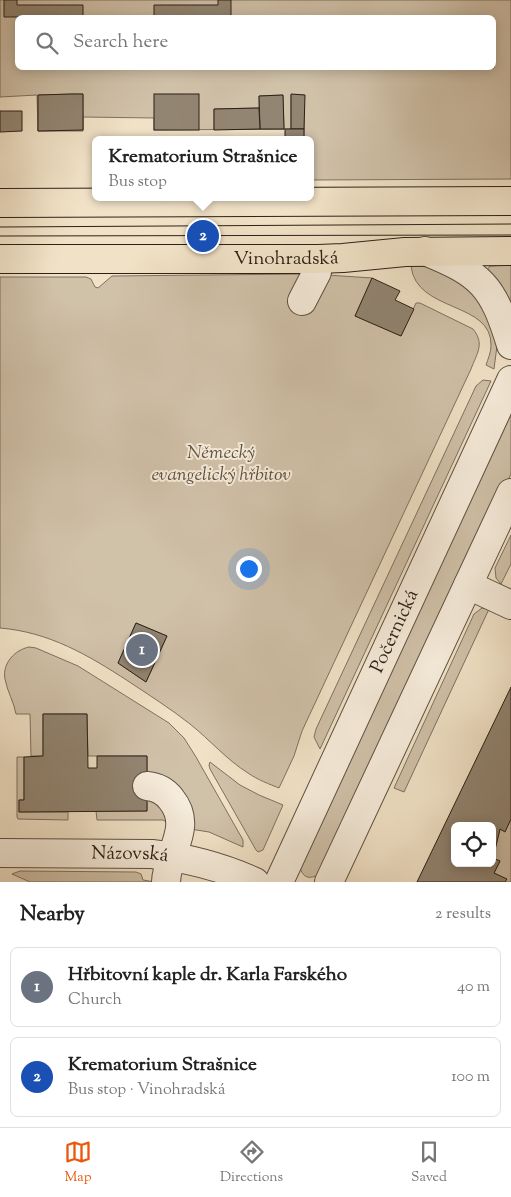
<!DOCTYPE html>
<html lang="en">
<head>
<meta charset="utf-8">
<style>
	body { margin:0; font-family:"Sorts Mill Goudy",serif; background:#f6f6f6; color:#222 }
	.controls { position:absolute; right:15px; bottom:15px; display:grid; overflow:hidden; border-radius:8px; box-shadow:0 2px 12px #0003 }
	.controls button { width:45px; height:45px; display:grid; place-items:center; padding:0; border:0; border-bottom:1px solid #e0e0e0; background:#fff; color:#222; font:25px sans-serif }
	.you { position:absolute; left:248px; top:568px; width:18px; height:18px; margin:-12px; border:4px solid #fff; border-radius:50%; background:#1a73e8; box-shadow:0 0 0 8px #1a73e833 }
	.badge { display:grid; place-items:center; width:32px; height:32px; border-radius:50%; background:#ea580c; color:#fff; font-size:16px; font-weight:700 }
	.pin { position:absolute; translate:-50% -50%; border:2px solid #fff; box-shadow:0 1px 5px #0006 }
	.popup { position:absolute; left:92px; top:136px; width:222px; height:65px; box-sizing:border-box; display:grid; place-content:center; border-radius:8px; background:#fff; filter:drop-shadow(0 1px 4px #0005); font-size:16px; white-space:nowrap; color:#767676 }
	.popup b { font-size:19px; color:#222 }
	.popup::after { content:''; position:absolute; left:50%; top:100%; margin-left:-10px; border:10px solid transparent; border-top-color:#fff }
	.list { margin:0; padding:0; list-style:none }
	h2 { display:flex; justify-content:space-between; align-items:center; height:65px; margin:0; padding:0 20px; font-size:21px }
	h2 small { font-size:16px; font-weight:400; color:#767676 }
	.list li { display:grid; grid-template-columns:32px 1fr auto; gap:15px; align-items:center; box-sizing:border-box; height:80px; margin:0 10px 10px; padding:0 10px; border:1px solid #e0e0e0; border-radius:8px }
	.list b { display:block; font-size:19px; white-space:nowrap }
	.list p { margin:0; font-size:16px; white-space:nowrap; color:#767676 }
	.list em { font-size:16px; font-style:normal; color:#767676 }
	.icon { flex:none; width:28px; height:28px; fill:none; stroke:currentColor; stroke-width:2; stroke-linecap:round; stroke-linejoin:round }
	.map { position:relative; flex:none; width:511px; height:882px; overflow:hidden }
	.search { position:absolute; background:#fff; box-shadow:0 2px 12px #0003; left:15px; right:15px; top:15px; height:55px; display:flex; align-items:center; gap:12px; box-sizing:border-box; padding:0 18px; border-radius:8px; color:#767676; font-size:19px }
	.sheet { height:245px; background:#fff }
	nav { display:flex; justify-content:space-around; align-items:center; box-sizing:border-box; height:70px; border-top:1px solid #e0e0e0; background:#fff; font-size:14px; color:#767676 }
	nav a { display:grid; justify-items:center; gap:2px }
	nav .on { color:#ea580c }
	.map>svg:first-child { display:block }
	.green { fill:#d0c1a9; stroke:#7e7160; fill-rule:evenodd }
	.building { fill:#928572; stroke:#2c2116; fill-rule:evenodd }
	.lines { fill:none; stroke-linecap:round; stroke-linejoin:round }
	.minor-casing { stroke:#5d5142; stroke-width:30 }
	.major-casing { stroke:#2c2116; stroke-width:30 }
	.minor { stroke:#f6ecdb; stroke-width:28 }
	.major { stroke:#f1e2c7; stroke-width:28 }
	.tram { stroke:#2c2116; stroke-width:1 }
	.labels { text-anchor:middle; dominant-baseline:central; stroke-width:4; stroke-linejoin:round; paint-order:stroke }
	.street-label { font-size:19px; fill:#2c2116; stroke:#f6ecdb }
	.park-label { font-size:19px; font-style:italic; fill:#5d5142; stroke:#f6ecdb }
</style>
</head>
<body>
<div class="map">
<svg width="511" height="882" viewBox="0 0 511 882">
	<rect width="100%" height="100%" fill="#f1e2c7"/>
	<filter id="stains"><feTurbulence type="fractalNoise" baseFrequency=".004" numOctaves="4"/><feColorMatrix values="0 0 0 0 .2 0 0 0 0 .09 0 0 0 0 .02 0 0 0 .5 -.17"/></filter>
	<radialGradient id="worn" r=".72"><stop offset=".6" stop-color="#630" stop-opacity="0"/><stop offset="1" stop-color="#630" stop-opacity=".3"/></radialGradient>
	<g class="green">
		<path d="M0,0H511V179L311,180L310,140H304V95H291V129L154,130V118L83,117V131H38L37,95L0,97ZM18,18H494V68H18ZM72,94H83V130L38,131V95ZM283,95L284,129H214V109L259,108V96Z"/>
		<path d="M511,265V311L487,270L490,266Z"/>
		<path d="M411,266H425L440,269L454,276L484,305L497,346L494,369L486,365C488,359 491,352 491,346C493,301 416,313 411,266Z"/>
		<path d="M304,274L292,297L315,307V297L327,275L372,278L355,316L401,336L416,303H420L473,329C485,344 477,353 471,369L302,731L294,756L279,788C269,784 258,780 248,773C227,760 210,740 190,724C171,709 149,695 128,681C88,655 49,632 0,628V277H86L91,279L95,287L98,288L112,276ZM136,623L167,636L146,682L118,663Z"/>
		<path d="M483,380L491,381L320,749L314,737L316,729L476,386Z"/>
		<path d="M511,398V474L349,826L321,873C311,880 302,879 300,866Z"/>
		<path d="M511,535V564L501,584L496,578L495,568Z"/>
		<path d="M482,608L489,609L404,792L394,788L474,614Z"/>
		<path d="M29,647L36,648L78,666L169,723L184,738L196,757L243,840V847L209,832L190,829L147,782V756H88L87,714H43V756H31L30,714H16C14,702 7,691 5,679C2,663 15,650 29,647Z"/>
		<path d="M17,757H24V800H19V812H68V820L18,819L17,817Z"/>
		<path d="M210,762L240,785L259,795L283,805L263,850L258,852L256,850L210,769L209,765Z"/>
		<path d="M147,791H153L170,824L163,820H97L96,811H147Z"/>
		<path d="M511,819V882H505L506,879L494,873L500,861L493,858L500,829L505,831Z"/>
		<path d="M20,871L136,872L141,874L143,880L155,882H30L12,874Z"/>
	</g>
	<g class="building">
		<path d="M4,0H17V5H83V17H4Z"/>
		<path d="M218,0H231V16L154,17V5H218Z"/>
		<path d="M72,94H83V130L38,131V95Z"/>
		<rect x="154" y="94" width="45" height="36"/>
		<path d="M291,94L305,95L304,129H291Z"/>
		<path d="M283,95L284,129H260L259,96Z"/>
		<path d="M259,108L260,129L214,130V109Z"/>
		<path d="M0,111H22V131L0,132Z"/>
		<rect x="285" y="129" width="19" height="11"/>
		<path d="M372,278L400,291L395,300L414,309L401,336L355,316Z"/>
		<path d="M136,623L167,636L146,682L118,663Z"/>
		<path d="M511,687V819L505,832L500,829L493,858L500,861L494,873L507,879L505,882H417ZM455,826H492V863H455Z"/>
		<path d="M43,714H87L88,768H97V756H147V811L19,812V800H24V757L43,756Z"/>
	</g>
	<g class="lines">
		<defs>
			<g id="minor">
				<path d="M425,251C482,274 493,286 511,345"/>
				<path d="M302,301L317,272L318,259"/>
				<path d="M468,585L511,605"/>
				<path d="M147,786C157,787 165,791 171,799C194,827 167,852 166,882"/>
				<path id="s1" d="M0,853L152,854C187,858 222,867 255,882"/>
				<path id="s2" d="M279,882L511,380"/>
				<path d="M329,882L511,493"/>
			</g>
			<g id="major">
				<path d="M0,203L511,201"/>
				<path id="s3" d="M0,259H318L343,258L405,252L511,251"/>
			</g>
		</defs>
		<use href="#minor" class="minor-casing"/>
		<use href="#major" class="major-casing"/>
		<use href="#minor" class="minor"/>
		<use href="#major" class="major"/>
		<g class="tram">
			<path d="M0,227L511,224"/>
			<path d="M0,236L511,235"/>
		</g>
	</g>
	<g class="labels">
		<g class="street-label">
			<text stroke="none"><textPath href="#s3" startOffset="286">Vinohradská</textPath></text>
			<text stroke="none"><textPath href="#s2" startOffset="276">Počernická</textPath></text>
			<text stroke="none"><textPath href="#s1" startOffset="130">Názovská</textPath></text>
		</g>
		<g class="park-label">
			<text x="221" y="453">Německý<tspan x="221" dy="22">evangelický hřbitov</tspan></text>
		</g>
	</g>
	<rect width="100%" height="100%" filter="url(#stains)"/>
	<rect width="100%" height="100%" fill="url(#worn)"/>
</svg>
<div class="controls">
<button><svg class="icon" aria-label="locate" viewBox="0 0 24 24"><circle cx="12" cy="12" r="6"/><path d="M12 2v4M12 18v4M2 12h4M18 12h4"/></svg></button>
</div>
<div class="you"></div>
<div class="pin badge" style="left:142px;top:650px;background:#6b7280">1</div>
<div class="pin badge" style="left:203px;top:236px;background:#1a4fb4">2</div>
<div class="popup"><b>Krematorium Strašnice</b>Bus stop</div>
<div class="search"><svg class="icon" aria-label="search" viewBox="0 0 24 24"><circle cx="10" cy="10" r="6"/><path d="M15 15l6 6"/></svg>Search here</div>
</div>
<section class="sheet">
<h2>Nearby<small>2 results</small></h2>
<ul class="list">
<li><span class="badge" style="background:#6b7280">1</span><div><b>Hřbitovní kaple dr. Karla Farského</b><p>Church</p></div><em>40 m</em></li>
<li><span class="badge" style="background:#1a4fb4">2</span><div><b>Krematorium Strašnice</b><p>Bus stop · Vinohradská</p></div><em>100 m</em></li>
</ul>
</section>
<nav>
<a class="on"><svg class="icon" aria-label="map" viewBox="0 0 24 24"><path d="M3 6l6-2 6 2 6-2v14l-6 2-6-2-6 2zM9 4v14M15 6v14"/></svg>Map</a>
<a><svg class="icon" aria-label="directions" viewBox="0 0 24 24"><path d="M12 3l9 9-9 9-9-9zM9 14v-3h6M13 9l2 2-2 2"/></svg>Directions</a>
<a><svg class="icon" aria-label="saved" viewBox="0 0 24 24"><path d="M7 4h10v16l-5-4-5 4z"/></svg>Saved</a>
</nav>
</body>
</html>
